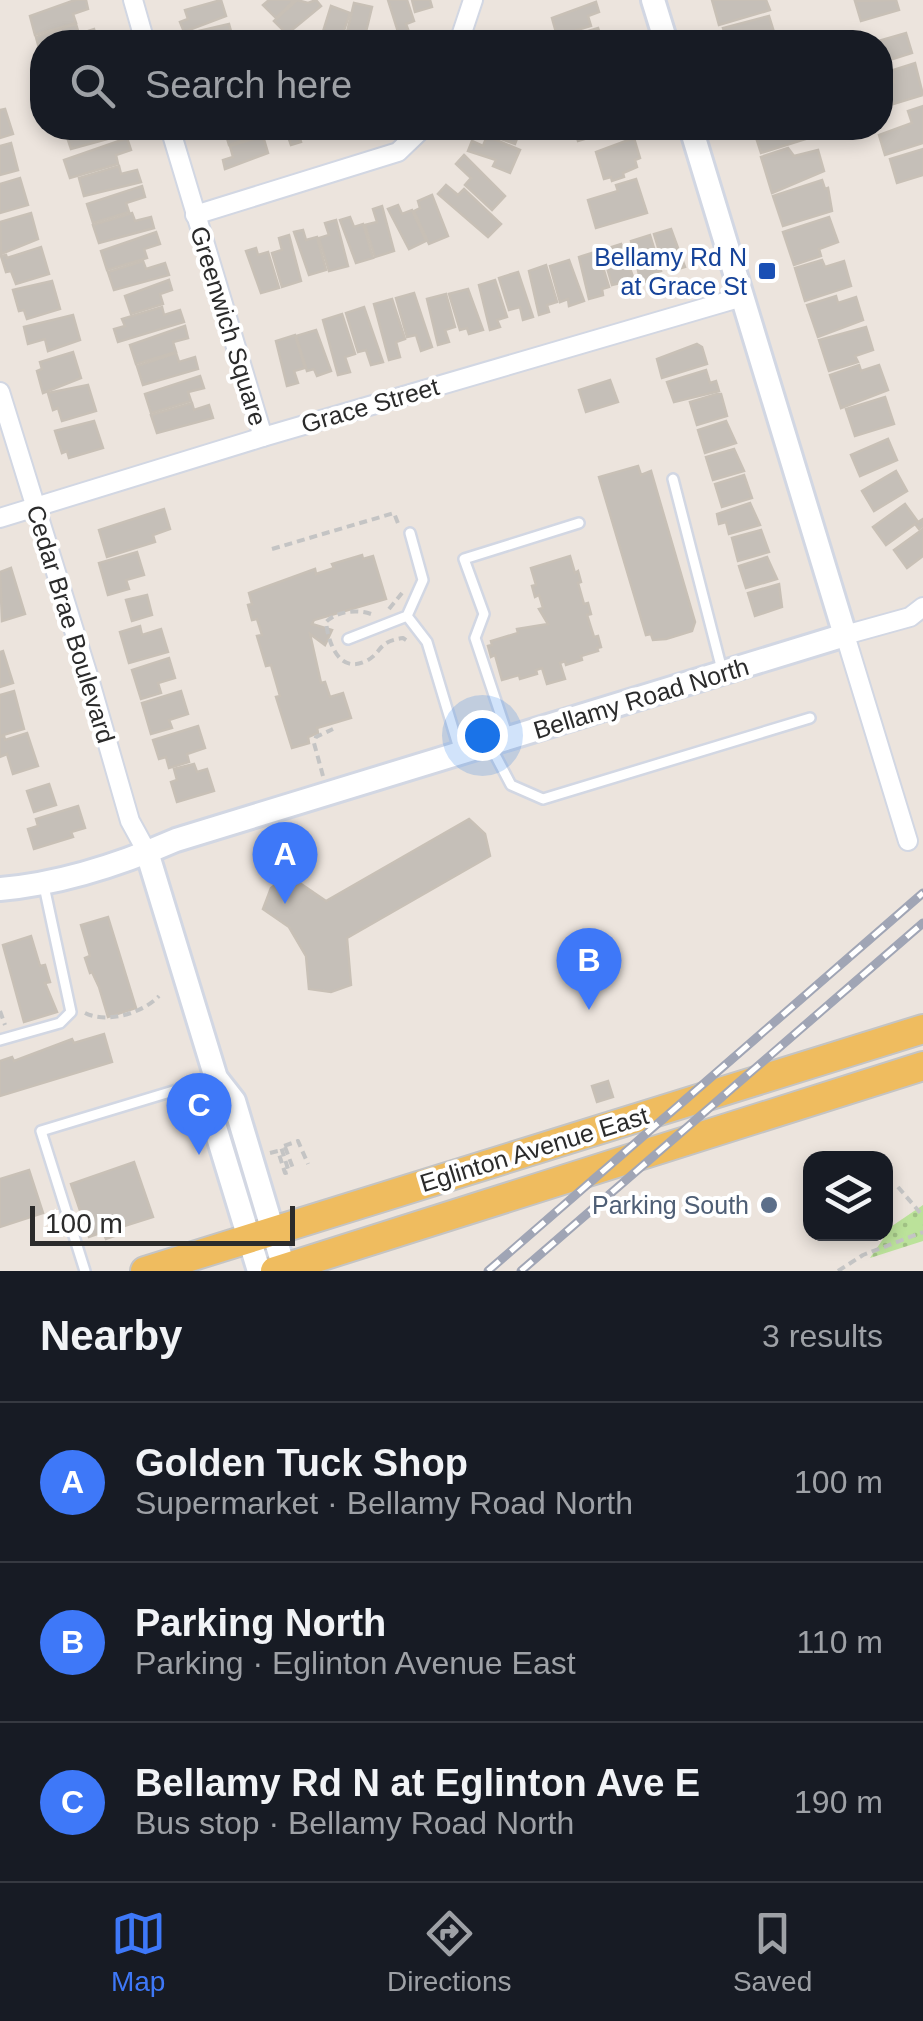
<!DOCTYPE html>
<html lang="en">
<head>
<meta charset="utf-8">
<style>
	body { margin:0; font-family:Helvetica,sans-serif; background:#242831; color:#f1f3f6 }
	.controls { position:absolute; right:30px; bottom:30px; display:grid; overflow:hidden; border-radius:20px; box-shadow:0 5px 15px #0003 }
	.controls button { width:90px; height:90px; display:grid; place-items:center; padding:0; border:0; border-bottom:2px solid #363941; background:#171b24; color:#f1f3f6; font:50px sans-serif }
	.scale { position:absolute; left:30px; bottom:25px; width:265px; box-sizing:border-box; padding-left:10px; border:5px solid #2b2b2b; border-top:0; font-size:28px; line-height:35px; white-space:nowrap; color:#2b2b2b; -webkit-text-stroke:8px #fff; paint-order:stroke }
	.you { position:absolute; left:482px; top:735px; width:35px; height:35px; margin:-25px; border:8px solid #fff; border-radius:50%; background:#1a73e8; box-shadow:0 0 0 15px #1a73e833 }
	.badge { display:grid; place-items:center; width:65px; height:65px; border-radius:50%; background:#3e78f8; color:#fff; font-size:32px; font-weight:700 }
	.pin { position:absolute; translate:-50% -82px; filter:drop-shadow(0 2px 5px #0008) }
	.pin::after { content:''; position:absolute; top:52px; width:35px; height:30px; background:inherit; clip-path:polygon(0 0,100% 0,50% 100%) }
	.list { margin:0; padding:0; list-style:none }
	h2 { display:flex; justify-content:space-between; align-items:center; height:130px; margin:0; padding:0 40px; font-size:42px }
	h2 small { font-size:32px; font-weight:400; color:#9ea1a6 }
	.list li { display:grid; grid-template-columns:65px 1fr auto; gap:30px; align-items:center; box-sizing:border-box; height:160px; padding:0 40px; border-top:2px solid #363941 }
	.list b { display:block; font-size:38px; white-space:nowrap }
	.list p { margin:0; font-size:32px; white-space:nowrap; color:#9ea1a6 }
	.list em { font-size:32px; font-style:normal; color:#9ea1a6 }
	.icon { flex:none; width:55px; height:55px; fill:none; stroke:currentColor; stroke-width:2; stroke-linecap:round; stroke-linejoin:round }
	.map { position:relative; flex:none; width:923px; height:1271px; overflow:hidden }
	.search { position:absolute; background:#171b24; box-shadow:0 5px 15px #0003; left:30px; right:30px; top:30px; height:110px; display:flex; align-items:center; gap:25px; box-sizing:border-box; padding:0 35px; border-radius:40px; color:#9ea1a6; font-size:38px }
	.sheet { height:610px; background:#171b24 }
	nav { display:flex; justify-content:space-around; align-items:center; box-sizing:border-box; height:140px; border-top:2px solid #363941; background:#171b24; font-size:28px; color:#9ea1a6 }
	nav a { display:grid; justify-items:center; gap:5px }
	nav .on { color:#3e78f8 }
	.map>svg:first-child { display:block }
	.park { fill:url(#park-dots) }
	.building { fill:#c5bfb8; stroke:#c8c0b6; stroke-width:2.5 }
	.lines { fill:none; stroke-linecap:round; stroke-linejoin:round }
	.service-casing { stroke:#d2d7e3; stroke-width:14 }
	.minor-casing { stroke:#d2d7e3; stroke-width:22 }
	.tertiary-casing { stroke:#d2d7e3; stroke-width:28 }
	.primary-casing { stroke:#c4c4c4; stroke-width:32 }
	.path { stroke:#c4c4c4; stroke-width:4; stroke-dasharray:8 5; stroke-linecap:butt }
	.service { stroke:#fff; stroke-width:9 }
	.minor { stroke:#fff; stroke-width:18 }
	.tertiary { stroke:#fff; stroke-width:22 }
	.primary { stroke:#efbc5f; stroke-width:28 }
	.rail-casing { stroke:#a0a5b5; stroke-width:9 }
	.rail { stroke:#fff; stroke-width:5; stroke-dasharray:15; stroke-linecap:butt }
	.transit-dot { fill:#1a4fb4; stroke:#fff; stroke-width:4 }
	.service-dot { fill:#5c6f8a; stroke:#fff; stroke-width:4 }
	.labels { text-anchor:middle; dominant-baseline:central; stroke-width:8; stroke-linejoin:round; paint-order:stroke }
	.transit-label { font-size:25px; fill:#164399; stroke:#fff; text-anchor:end }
	.street-label { font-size:25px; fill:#2b2b2b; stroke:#fff }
	.service-label { font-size:25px; fill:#4e5e75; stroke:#fff; text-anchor:end }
</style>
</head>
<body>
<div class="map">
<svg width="923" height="1271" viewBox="0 0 923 1271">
	<defs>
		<pattern id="park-dots" width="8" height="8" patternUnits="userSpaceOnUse" patternTransform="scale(2.5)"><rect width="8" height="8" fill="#bbe29a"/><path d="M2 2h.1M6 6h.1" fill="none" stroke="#a1c285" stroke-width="1.8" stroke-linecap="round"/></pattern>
	</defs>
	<rect width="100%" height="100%" fill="#ece4dd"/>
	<path class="park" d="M923,1205V1241L870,1258L892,1226Z"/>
	<g class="building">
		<path d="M75,0H86L88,9L73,14L76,23L35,35L30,16Z"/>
		<path d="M221,0L226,16L184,32L180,22L188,19L185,10Z"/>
		<path d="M269,0H294L276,18L263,5Z"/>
		<path d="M297,0L308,3L316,0L321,6L287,34L274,21Z"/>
		<path d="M388,0H407L414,21L406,24L409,32L399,35Z"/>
		<path d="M412,0H430L432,7L415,12Z"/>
		<path d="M712,0H766L770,10L719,25Z"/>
		<path d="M896,0L899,10L861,21L855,1Z"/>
		<path d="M596,2L599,12L588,16L591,26L557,36L552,18Z"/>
		<path d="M354,3L372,7L364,40L346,36Z"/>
		<path d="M331,6L350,13L340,42L321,38Z"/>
		<path d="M769,16L774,32L757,39L759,42H728L723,28Z"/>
		<path d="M76,24L79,34L94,29L97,40L42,42L41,56L36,37Z"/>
		<path d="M229,24L234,42H188L186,34Z"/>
		<path d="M598,28L600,34L606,33L609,42H564L562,39Z"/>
		<path d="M906,33L912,53L880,63V42H875Z"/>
		<path d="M915,63L923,95L887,106L881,86L894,82L890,71Z"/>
		<path d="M923,106V143L885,155L879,135L912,123L908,111Z"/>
		<path d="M5,109L13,134L0,138V110Z"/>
		<path d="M75,128H124L126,134L71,149L65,131Z"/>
		<path d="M212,128H260L262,134L229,145L226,135L215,138Z"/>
		<path d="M285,128H305L297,130L301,142L291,145Z"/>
		<path d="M484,128H521L515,144L482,132Z"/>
		<path d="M574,128H618V129L578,141Z"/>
		<path d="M753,128H806L809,138L761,153Z"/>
		<path d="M263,136L268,153L225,169L223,160L233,157L230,146Z"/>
		<path d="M487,136L520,150L510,173L493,166L496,160L468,151L472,141L483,146Z"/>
		<path d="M127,138L131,150L116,155L118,164L70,178L64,160Z"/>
		<path d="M634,138L640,158L635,160L637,167L623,173L624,177L612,181L611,177L604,179L596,152Z"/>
		<path d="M11,143L18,170L0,175V146Z"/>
		<path d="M788,148L794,156L818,150L824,171L772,193L761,157Z"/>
		<path d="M923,149V175L897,183L890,159Z"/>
		<path d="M464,155L505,196L492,210L465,185L471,178L456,164Z"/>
		<path d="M119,166L121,174L137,170L141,182L84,196L79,178Z"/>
		<path d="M20,178L28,205L0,213V184Z"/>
		<path d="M636,179L647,213L596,228L588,200L618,191L616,185Z"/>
		<path d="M822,180L825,189L828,188L832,211L783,226L773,196Z"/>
		<path d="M446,185L458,195L464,189L501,224L488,237L438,194Z"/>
		<path d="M142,186L145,197L126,203L129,212L93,223L87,204Z"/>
		<path d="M432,195L448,236L429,244L414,211L420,208L418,201Z"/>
		<path d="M398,205L402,214L412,210L426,241L409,249L388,209Z"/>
		<path d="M382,206L394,251L375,257L365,225L377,222L373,209Z"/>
		<path d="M31,213L38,239L1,254L0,222Z"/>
		<path d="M132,213L135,221L151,217L154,228L99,243L93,225Z"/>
		<path d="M350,217L354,227L363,224L373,258L356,263L340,220Z"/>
		<path d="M829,217L838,242L819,249L821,256L794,265L783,232Z"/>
		<path d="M336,220L348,266L329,271L319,238L329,235L325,223Z"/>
		<path d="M671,229L685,267L675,270L673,264L664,267L654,234Z"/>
		<path d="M303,230L306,240L317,237L326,270L309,275L294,232Z"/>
		<path d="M156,232L160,244L144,249L147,258L107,270L101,251Z"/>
		<path d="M289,235L301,281L282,287L272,253L282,250L279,238Z"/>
		<path d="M650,235L661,271L654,273L656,279L641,283L631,241Z"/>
		<path d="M621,244L636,285L622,289L620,283L612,285L602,250Z"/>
		<path d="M41,247L49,274L16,284L11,271L6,272L1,256L6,255L7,258Z"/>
		<path d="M256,248L258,255L268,252L279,288L261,293L246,251Z"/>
		<path d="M598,251L609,287L602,289L603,295L589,299L579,257Z"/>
		<path d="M569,260L584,301L569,306L568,299L560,302L550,266Z"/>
		<path d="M822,260L825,267L844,261L851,286L805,301L795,268Z"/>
		<path d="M143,261L146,269L165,263L169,275L114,290L108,272Z"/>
		<path d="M546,265L557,302L547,305L549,312L539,315L529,271Z"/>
		<path d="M518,272L533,317L523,320L520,307L509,310L499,278Z"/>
		<path d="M169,280L172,290L160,294L163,304L131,314L125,296Z"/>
		<path d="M495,280L507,317L497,320L500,327L490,330L479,285Z"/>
		<path d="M52,281L60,309L27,319L24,310L19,311L13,290Z"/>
		<path d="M468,289L483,330L469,334L467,328L460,330L449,294Z"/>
		<path d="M414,293L432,347L421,351L416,335L407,337L396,298Z"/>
		<path d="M446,294L455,327L445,330L449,342L438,345L427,299Z"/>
		<path d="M836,296L838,303L856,297L863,320L818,337L807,305Z"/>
		<path d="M392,299L405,339L396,342L400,357L389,360L374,304Z"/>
		<path d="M162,307L164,315L180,310L184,322L118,342L114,329L125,326L122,319Z"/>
		<path d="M364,307L383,362L371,365L366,350L358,352L346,313Z"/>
		<path d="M342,314L355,354L345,357L350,372L338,375L323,320Z"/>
		<path d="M73,315L80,340L48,351L45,339L28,344L24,327Z"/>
		<path d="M185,326L188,338L173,342L176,352L136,364L130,345Z"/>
		<path d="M866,327L873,350L855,356L858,362L829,371L819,340Z"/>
		<path d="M316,330L331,371L317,376L314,369L307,371L296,336Z"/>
		<path d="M295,335L305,368L294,371L298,383L287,386L276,341Z"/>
		<path d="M697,344L702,347L707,364L662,378L657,359Z"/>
		<path d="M73,352L81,378L43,393L37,371L42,369L40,362Z"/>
		<path d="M176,353L179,362L195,357L198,369L143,385L137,366Z"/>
		<path d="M859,365L861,371L879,365L888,390L841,408L830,375Z"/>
		<path d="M706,370L710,383L716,381L719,391L674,402L667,382Z"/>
		<path d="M200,376L204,388L188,392L191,401L151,413L145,394Z"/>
		<path d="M610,380L618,402L586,412L579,390Z"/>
		<path d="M88,385L96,411L62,421L58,408L53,410L48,393Z"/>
		<path d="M717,394H721L727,416L697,425L690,402Z"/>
		<path d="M885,397L894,424L855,436L846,409Z"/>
		<path d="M192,403L194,410L209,405L213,418L157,433L151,415Z"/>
		<path d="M94,421L103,448L69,458L67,451L62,453L55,431Z"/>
		<path d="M726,421L736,443L705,453L698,430Z"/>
		<path d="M888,439L897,460L860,476L851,455Z"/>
		<path d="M734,449L744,471L713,480L706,457Z"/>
		<path d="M638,466L641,475L651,471L695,622L692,631L666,639L653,640L651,634L646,635L599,477Z"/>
		<path d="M896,471L907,491L874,511L862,491Z"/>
		<path d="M744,475L752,498L722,507L715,484Z"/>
		<path d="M750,503L760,525L729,534L726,522L719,524L717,514Z"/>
		<path d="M905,504L918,522L923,519V526L919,529L915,524L886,545L873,527Z"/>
		<path d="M164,509L170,529L153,535L155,542L107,557L99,530Z"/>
		<path d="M923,529V556L907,568L894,550Z"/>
		<path d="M761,530L769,552L738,561L732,538Z"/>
		<path d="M137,552L144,575L126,580L129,589L108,595L99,563Z"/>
		<path d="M362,555L363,559L373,556L386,599L314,620L312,624L332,630L325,645L310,634L321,683L325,682L330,697L343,693L351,718L317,728L318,733L308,737L309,743L292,748L276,697L280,696L271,665L266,666L257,636L262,635L257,619L252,620L248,605L252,604L249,593L315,569L316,574L334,568L332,564Z"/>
		<path d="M570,556L575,573L578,571L581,582L578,583L584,604L588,603L591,614L587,615L594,637L598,636L601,647L597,648L598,651L581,656L582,660L566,665L565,661L560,663L565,679L547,684L542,668L536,670L537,674L520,679L519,675L502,680L495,655L491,657L488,646L492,645L491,641L518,633L517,629L548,624L539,609L543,608L539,595L535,597L532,586L536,585L531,568Z"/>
		<path d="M767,557L777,579L746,588L739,566Z"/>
		<path d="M11,568L25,614L2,621L0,572Z"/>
		<path d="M779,584L782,607L755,616L748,593Z"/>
		<path d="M147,595L152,615L132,621L126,600Z"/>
		<path d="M140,626L142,635L161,629L168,652L129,663L120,632Z"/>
		<path d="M3,651L13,683L0,687V652Z"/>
		<path d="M169,658L175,678L158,683L161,693L141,699L132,670Z"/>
		<path d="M14,691L24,729L0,736V695Z"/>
		<path d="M181,691L188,714L169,720L172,728L151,734L142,703Z"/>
		<path d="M198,726L205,748L187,754L189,762L169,768L166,757L159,759L153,740Z"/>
		<path d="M27,733L38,766L13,774L7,754L0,757V737L4,736L5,740Z"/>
		<path d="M194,764L197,772L207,769L214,791L177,802L171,782L177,780L174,769Z"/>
		<path d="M49,784L56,805L34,812L27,791Z"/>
		<path d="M78,806L85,828L71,832L73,837L34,849L28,829L38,826L36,819Z"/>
		<path d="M469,819L485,834L490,856L347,938L351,985L331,992L309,989L306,956L289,927L263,909L271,888L288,875L326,901Z"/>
		<path d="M108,917L136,1008L108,1017L99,987L92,972L90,973L85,958L90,956L81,925Z"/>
		<path d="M31,936L40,966L45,965L50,982L45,983L57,1012L24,1022L3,945Z"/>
		<path d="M104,1034L112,1062L0,1096V1061L12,1057L14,1061L72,1039L74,1043Z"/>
		<path d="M608,1081L613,1097L597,1102L592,1086Z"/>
		<path d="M134,1162L153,1217L121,1227L123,1233L106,1239L103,1232L89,1237L71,1184Z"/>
		<path d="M29,1170L43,1213L0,1227V1179Z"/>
	</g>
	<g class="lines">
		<defs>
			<g id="service">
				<path d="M673,479L722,670"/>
				<path d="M407,616L427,642L460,752"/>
				<path d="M348,639L407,616L423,580L410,533"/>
				<path d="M507,734L475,638L484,614L464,559L579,523"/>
				<path d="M491,747L511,785L543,799L810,718"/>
				<path d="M0,1040L60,1023L71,1012L44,886"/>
				<path d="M85,1271L41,1131L213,1079"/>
			</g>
			<g id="minor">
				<path d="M133,0L145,42"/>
				<path d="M459,42L473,0"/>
				<path d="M170,128L263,437"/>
				<path d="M195,215L398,152L423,128"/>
				<path d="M0,392L90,682L130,821L147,852"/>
				<path d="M0,518L263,437L742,297"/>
				<path d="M908,841L845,635L910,617L923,607"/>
			</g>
			<g id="tertiary">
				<path d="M653,0L666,42"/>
				<path d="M147,852L216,1078L234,1101L284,1268"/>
				<path d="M0,889C60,884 121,864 176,840L845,635L691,128"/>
				<path d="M216,1078L211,1114L259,1271"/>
			</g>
			<g id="primary">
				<path d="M145,1271L923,1029"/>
				<path d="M275,1271L923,1066"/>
			</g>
		</defs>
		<use href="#service" class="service-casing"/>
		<use href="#minor" class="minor-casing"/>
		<use href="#tertiary" class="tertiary-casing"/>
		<use href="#primary" class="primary-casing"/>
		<g class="path">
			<path d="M272,549L394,513L399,526"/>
			<path d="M389,609L402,593"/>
			<path d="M371,614C357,609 337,611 326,622C328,641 338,673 364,662C384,653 375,642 403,638L409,642"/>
			<path d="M323,776L314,743L316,737L333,729"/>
			<path d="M0,1011L5,1025"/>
			<path d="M85,1013C107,1024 143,1013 159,996"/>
			<path d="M285,1147L294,1171"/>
			<path d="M270,1153L278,1151L285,1173L289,1172L281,1147L298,1141L308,1164"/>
			<path d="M898,1187L923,1216"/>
			<path d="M838,1271L863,1255L923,1232"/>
		</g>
		<use href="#service" class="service"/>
		<use href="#minor" class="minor"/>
		<use href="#tertiary" class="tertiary"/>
		<use href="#primary" class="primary"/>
		<defs>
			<g id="rail">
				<path d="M488,1271L923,893"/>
				<path d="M521,1271L923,923"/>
			</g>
		</defs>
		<use href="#rail" class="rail-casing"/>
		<use href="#rail" class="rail"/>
	</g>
	<rect class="transit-dot" x="757" y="261" width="20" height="20" rx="5"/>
	<circle class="service-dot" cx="769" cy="1205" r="10"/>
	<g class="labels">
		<g class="transit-label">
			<text x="747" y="257">Bellamy Rd N<tspan x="747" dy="29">at Grace St</tspan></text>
		</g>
		<g class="street-label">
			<text transform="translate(229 326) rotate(73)">Greenwich Square</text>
			<text transform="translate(370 405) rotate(-16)">Grace Street</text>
			<text transform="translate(71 624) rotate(73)">Cedar Brae Boulevard</text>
			<text transform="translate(641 698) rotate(-17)">Bellamy Road North</text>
			<text transform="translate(534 1149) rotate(-17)">Eglinton Avenue East</text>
		</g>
		<g class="service-label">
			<text x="749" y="1205">Parking South</text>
		</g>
	</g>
</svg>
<div class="controls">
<button><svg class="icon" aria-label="layers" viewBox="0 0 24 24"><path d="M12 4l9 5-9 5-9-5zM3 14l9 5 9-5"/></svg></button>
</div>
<div class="scale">100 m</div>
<div class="you"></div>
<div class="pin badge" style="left:285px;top:904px">A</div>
<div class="pin badge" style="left:589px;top:1010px">B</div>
<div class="pin badge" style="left:199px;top:1155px">C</div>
<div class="search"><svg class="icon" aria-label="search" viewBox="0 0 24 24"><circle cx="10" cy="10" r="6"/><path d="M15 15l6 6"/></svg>Search here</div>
</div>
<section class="sheet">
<h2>Nearby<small>3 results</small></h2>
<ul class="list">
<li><span class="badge">A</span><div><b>Golden Tuck Shop</b><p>Supermarket · Bellamy Road North</p></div><em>100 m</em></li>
<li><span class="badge">B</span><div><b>Parking North</b><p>Parking · Eglinton Avenue East</p></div><em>110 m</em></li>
<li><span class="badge">C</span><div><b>Bellamy Rd N at Eglinton Ave E</b><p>Bus stop · Bellamy Road North</p></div><em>190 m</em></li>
</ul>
</section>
<nav>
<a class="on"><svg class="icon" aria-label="map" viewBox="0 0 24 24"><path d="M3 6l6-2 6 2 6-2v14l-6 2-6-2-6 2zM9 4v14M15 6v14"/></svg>Map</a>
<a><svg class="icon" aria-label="directions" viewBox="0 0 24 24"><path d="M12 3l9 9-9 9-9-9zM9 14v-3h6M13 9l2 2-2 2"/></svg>Directions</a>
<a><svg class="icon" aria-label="saved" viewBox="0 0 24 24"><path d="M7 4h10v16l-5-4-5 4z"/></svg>Saved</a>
</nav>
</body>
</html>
